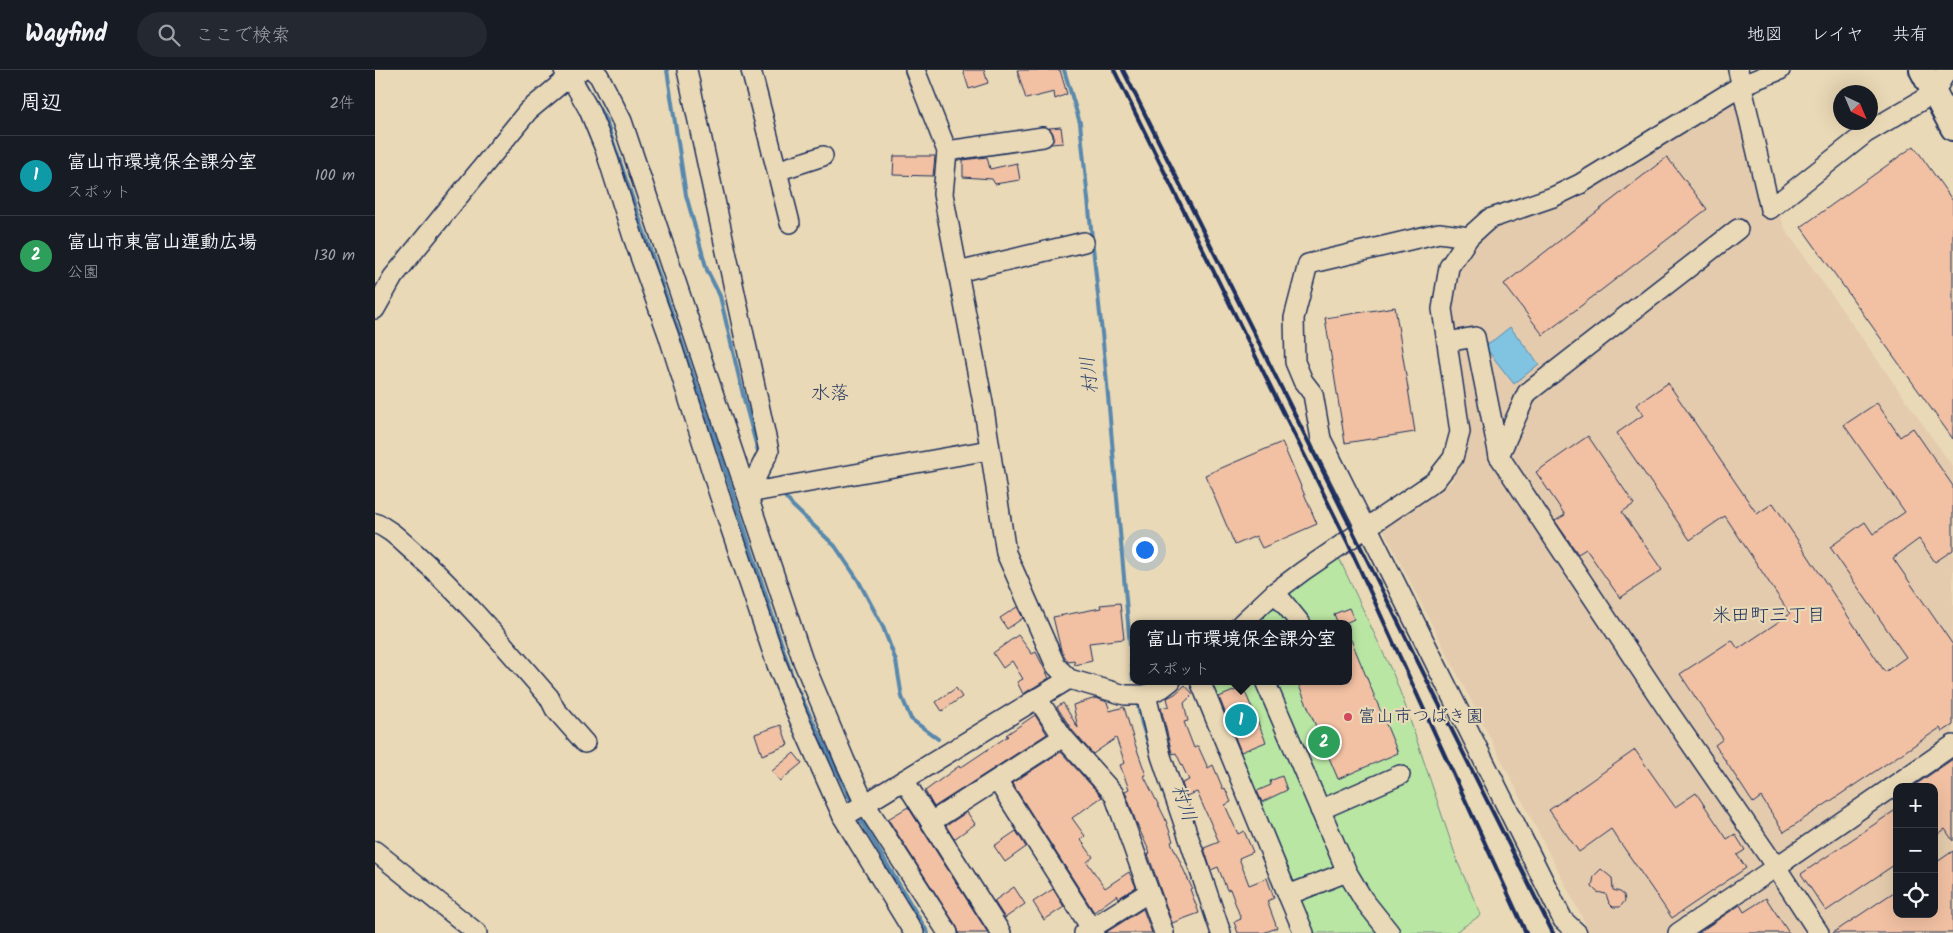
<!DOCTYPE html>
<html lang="ja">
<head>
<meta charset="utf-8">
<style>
	body { margin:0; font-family:Kalam,"Klee One",sans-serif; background:#242831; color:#f1f3f6 }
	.controls { position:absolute; right:15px; bottom:15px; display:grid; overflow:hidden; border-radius:10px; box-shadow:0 5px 20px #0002 }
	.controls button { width:45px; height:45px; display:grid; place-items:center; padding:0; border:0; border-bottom:1px solid #363941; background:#171b24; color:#f1f3f6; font:25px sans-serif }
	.compass { position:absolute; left:1458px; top:15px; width:45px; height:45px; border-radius:50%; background:#171b24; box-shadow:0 5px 20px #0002; rotate:136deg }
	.you { position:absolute; left:769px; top:479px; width:18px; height:18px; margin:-12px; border:4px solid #fff; border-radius:50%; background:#1a73e8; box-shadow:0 0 0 8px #1a73e833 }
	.badge { display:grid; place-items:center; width:32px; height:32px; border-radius:50%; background:#8c9099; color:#fff; font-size:16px; font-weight:700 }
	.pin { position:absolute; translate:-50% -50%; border:2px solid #fff; box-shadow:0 1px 5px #0006 }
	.popup { position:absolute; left:755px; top:550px; width:222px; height:65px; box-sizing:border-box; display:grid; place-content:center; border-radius:10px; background:#171b24; filter:drop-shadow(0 1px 4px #0005); font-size:16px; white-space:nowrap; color:#9ea1a6 }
	.popup b { font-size:19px; color:#f1f3f6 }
	.popup::after { content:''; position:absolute; left:50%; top:100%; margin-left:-10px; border:10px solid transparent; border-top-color:#171b24 }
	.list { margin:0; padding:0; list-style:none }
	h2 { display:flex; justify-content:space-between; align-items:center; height:65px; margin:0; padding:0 20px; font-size:21px }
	h2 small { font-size:16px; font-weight:400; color:#9ea1a6 }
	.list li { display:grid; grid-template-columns:32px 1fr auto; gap:15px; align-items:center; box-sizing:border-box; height:80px; padding:0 20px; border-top:1px solid #363941 }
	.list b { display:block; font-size:19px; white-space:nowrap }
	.list p { margin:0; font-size:16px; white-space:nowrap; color:#9ea1a6 }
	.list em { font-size:16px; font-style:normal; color:#9ea1a6 }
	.icon { flex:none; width:28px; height:28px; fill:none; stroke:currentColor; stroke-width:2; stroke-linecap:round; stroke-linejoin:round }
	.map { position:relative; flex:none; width:1578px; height:863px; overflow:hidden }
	header { display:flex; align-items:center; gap:30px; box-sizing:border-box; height:70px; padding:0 25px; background:#171b24; border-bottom:1px solid #363941 }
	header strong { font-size:24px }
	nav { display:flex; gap:28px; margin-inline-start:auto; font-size:18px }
	.search { width:350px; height:45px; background:#242831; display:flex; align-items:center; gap:12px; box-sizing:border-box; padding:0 18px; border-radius:28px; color:#9ea1a6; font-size:19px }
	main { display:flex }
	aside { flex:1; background:#171b24 }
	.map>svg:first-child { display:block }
	.built { fill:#e4cbad; fill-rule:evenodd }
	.green { fill:#bae6a3; stroke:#6a8a80 }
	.water { fill:#80c4e1; stroke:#5888ad }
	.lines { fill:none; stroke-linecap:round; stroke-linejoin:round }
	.stream { stroke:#5888ad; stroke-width:4 }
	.building { fill:#f2c1a3; stroke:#1b2f5e }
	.minor-casing { stroke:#1b2f5e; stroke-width:22 }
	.major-casing { stroke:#1b2f5e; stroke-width:28 }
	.minor { stroke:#ead9b6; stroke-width:19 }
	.major { stroke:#ead9b6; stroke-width:24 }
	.rail { stroke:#1b2f5e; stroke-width:4 }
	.poi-dot { fill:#d1495b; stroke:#ead9b6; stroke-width:2 }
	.labels { text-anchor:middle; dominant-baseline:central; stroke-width:4.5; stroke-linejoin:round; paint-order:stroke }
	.poi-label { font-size:18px; fill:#1b2f5e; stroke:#ead9b6; text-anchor:start }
	.water-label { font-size:19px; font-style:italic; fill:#2a4572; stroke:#ead9b6 }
	.neighbourhood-label { font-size:19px; fill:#1b2f5e; stroke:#ead9b6 }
</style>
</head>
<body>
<header>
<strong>Wayfind</strong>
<div class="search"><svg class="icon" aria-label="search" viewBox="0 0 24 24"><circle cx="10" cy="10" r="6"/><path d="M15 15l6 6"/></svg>ここで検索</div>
<nav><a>地図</a><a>レイヤ</a><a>共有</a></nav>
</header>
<main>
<aside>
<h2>周辺<small>2件</small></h2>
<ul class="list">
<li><span class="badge" style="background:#0f9aa8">1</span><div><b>富山市環境保全課分室</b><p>スポット</p></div><em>100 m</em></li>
<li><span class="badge" style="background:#2e9e5b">2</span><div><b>富山市東富山運動広場</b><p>公園</p></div><em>130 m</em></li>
</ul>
</aside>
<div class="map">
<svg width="1578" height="863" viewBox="0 0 1578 863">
	<rect width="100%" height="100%" fill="#ead9b6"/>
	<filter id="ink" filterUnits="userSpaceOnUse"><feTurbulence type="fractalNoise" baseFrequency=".02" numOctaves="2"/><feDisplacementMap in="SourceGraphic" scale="10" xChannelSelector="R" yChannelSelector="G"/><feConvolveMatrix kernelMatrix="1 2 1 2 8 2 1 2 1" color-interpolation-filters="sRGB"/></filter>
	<g filter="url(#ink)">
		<path class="built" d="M1364,29L1410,159L1578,397V863H1215L1007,457L1077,412L1089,372L1092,340L1077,237L1080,207L1099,176L1115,161L1205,125ZM1522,717H1559V844H1522Z"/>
		<path class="green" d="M963,486L1019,606L1030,635L1083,793L1106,845L1079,863H933L830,611H974V554H880L927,513Z"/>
		<path class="water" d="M1135,257L1164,294L1139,314L1110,277Z"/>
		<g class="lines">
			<g class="stream">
				<path d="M292,0L311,125L332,200L345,226L370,333L384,385"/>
				<path d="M689,0L705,53L730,292L758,609"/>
				<path d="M208,10L231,51L344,381L419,612L478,735"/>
				<path d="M407,423L417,435L460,476L483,510L508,557L521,591L527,627L536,649L563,669"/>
				<path d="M762,631L767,654L775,679"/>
				<path d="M482,744L553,863"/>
			</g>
		</g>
		<g class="building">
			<path d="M588,0H609L613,13L594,19Z"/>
			<path d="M642,0H685L692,24L680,29L679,22L651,29Z"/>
			<path d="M686,57L688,73L676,74L679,66L674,58Z"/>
			<path d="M1539,76L1578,131V369L1426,157Z"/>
			<path d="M519,86H560L558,106L518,105Z"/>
			<path d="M612,87L615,99L642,93L645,110L620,114L617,109L588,107V90Z"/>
			<path d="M1292,87L1332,139L1168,265L1129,214Z"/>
			<path d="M1020,237L1040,362L970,373L950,248Z"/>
			<path d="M1293,313L1382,444L1398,433L1510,602L1531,587L1455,477L1490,452L1498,464L1530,442L1469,355L1502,333L1525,367L1538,358L1578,416V480L1560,492L1544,469L1518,488L1578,575V655L1567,662L1565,658L1409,762L1386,727L1378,733L1340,675L1348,669L1305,604L1357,570L1363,579L1415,544L1350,446L1315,470L1242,363L1268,345L1261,335Z"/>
			<path d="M1213,366L1259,434L1247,442L1287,500L1245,528L1211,479L1203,484L1180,451L1190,445L1161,402Z"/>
			<path d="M907,372L942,454L887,478L881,466L860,475L830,405Z"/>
			<path d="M745,533L749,569L714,573L717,591L700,595L699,591L693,592L686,580L678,547L726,538L725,535Z"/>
			<path d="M642,537L648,548L632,559L625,548Z"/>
			<path d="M974,538L979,549L968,554H963L959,544Z"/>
			<path d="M643,565L657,584L661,582L674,608L648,624L642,612L648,609L637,591L628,598L618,583Z"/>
			<path d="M974,565L1023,683L963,709L922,611H974Z"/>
			<path d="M810,615L818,624L809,633L813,651L809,652L819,678L823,676L833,698L838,695L848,719L850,718L856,732L850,735L863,764L869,761L878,782L864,788L874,815L892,808L899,828L892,831L902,858L888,863H863L859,852L866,849L855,819L852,820L843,797L836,800L829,778L844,772L822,722L811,726L807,713L814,710L801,683L797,684V683L786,638L794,636L792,628L800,624Z"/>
			<path d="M868,617L891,672L866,682L844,627Z"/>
			<path d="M581,618L587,627L567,641L561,632Z"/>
			<path d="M721,628L732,632L735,641L749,637L759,671L771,705L769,706L790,748L798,771L796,772L817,818L815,819L824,843L797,853L773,784L775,783L761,752L750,721L754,719L745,695L750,693L741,668L718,684L697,660L682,637L688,633L703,658L698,635Z"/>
			<path d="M660,645L672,664L559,737L550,721L584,696L585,698L633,666L631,665Z"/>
			<path d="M406,655L413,675L387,685L380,664Z"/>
			<path d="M1260,680L1300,737L1321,723L1352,769L1360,764L1370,780L1362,785L1371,798L1297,848L1236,759L1204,782L1174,740Z"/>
			<path d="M686,682L727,727L697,748L710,766L706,770L718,787L712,792L730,818L754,802L761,817L744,828L742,825L719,842L637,713Z"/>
			<path d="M419,683L427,693L405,711L397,701Z"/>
			<path d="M1578,689V771L1570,759L1559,767V717H1537Z"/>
			<path d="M907,706L912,720L887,732L882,721L896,715L895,711Z"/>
			<path d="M533,737L613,863H584L582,857L513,749Z"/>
			<path d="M1522,739V793L1451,841L1426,804Z"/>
			<path d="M592,742L600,754L579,769L571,756Z"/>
			<path d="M641,761L651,777L630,792L619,776Z"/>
			<path d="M1578,781V863H1458L1522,820V844H1559V794Z"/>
			<path d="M1226,799L1237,808L1238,820L1245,822L1249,825L1250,831L1245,837H1238L1234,833L1231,824L1222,822L1217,817L1219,806Z"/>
			<path d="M639,817L650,834L630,848L619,831Z"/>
			<path d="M678,819L689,837L669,850L658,832Z"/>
			<path d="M1391,828L1414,863H1323L1365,835L1369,842Z"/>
			<path d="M768,839L777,863H730Z"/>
		</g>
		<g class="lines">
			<defs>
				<g id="minor">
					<path d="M189,0L195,6L214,40L230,79L258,167L293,264L344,424L402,595L422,644L468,747"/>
					<path d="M218,0L224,6L247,51L428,591L470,691L490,734L694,609"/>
					<path d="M312,0L394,381L373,423L614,380"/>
					<path d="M376,0L402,101L448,86"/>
					<path d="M540,0L572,81L568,124L608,333L631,483L681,596L694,609L750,625H771L787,618L796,611"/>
					<path d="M1363,0L1395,139L1491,63L1559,23L1572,0"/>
					<path d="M572,81L668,67"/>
					<path d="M402,101L415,153"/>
					<path d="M1363,159L1152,323L1124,386L1294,642L1401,797L1578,675"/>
					<path d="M583,202L709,172"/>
					<path d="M0,239L18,207L153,41L195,6L205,1"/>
					<path d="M1072,272L1100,267L1124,386"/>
					<path d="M0,453C16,459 27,472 40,483C89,527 131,578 174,627L180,639L210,673"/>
					<path d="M992,456L1188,850L1202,863"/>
					<path d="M990,457L946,369L938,324L928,311L920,292L919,248L933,194L1064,163L1094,167"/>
					<path d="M900,522L926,554"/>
					<path d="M866,554L900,522L928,501L1060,411L1078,388L1085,362L1067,239L1074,197L1094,167L1114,149L1178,127L1205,114L1367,15L1405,0"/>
					<path d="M825,611L913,825L972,802"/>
					<path d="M890,611L972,802L988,829L1015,863"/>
					<path d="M771,625L786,686L846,863"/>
					<path d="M662,628L688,667L739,724L789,863"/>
					<path d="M529,710L626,863"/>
					<path d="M622,710L719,863"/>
					<path d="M945,740L1025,705"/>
					<path d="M556,752L688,667"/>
					<path d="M0,781L102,863"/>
					<path d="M913,825L929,863"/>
					<path d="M539,863L468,747L490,734L573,863"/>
					<path d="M709,863L774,822"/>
					<path d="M1303,863L1401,797L1444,863"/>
				</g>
				<path id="major" d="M1547,0L1578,58"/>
			</defs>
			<use href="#minor" class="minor-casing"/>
			<use href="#major" class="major-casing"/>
			<use href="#minor" class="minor"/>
			<use href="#major" class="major"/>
			<g class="rail">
				<path d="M739,0L972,471L1151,863"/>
				<path d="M748,0L1178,863"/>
			</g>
		</g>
	</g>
	<circle class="poi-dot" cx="973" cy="647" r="5"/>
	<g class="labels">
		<g class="poi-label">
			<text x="983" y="647">富山市つばき園</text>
		</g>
		<g class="water-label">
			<text transform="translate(715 305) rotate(-96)">村川</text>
			<text transform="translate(808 733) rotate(71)">村川</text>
		</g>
		<g class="neighbourhood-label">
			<text x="455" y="324">水落</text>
			<text x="1394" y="546">米田町三丁目</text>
		</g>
	</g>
</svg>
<div class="controls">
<button>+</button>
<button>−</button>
<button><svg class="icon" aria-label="locate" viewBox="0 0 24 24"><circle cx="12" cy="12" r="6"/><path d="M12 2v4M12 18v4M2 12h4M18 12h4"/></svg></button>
</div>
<svg class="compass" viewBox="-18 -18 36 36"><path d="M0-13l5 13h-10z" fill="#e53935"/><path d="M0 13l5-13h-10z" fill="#9ea1a6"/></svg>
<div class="you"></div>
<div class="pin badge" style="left:866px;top:650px;background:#0f9aa8">1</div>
<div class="popup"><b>富山市環境保全課分室</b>スポット</div>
<div class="pin badge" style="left:949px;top:672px;background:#2e9e5b">2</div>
</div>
</main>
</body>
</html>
